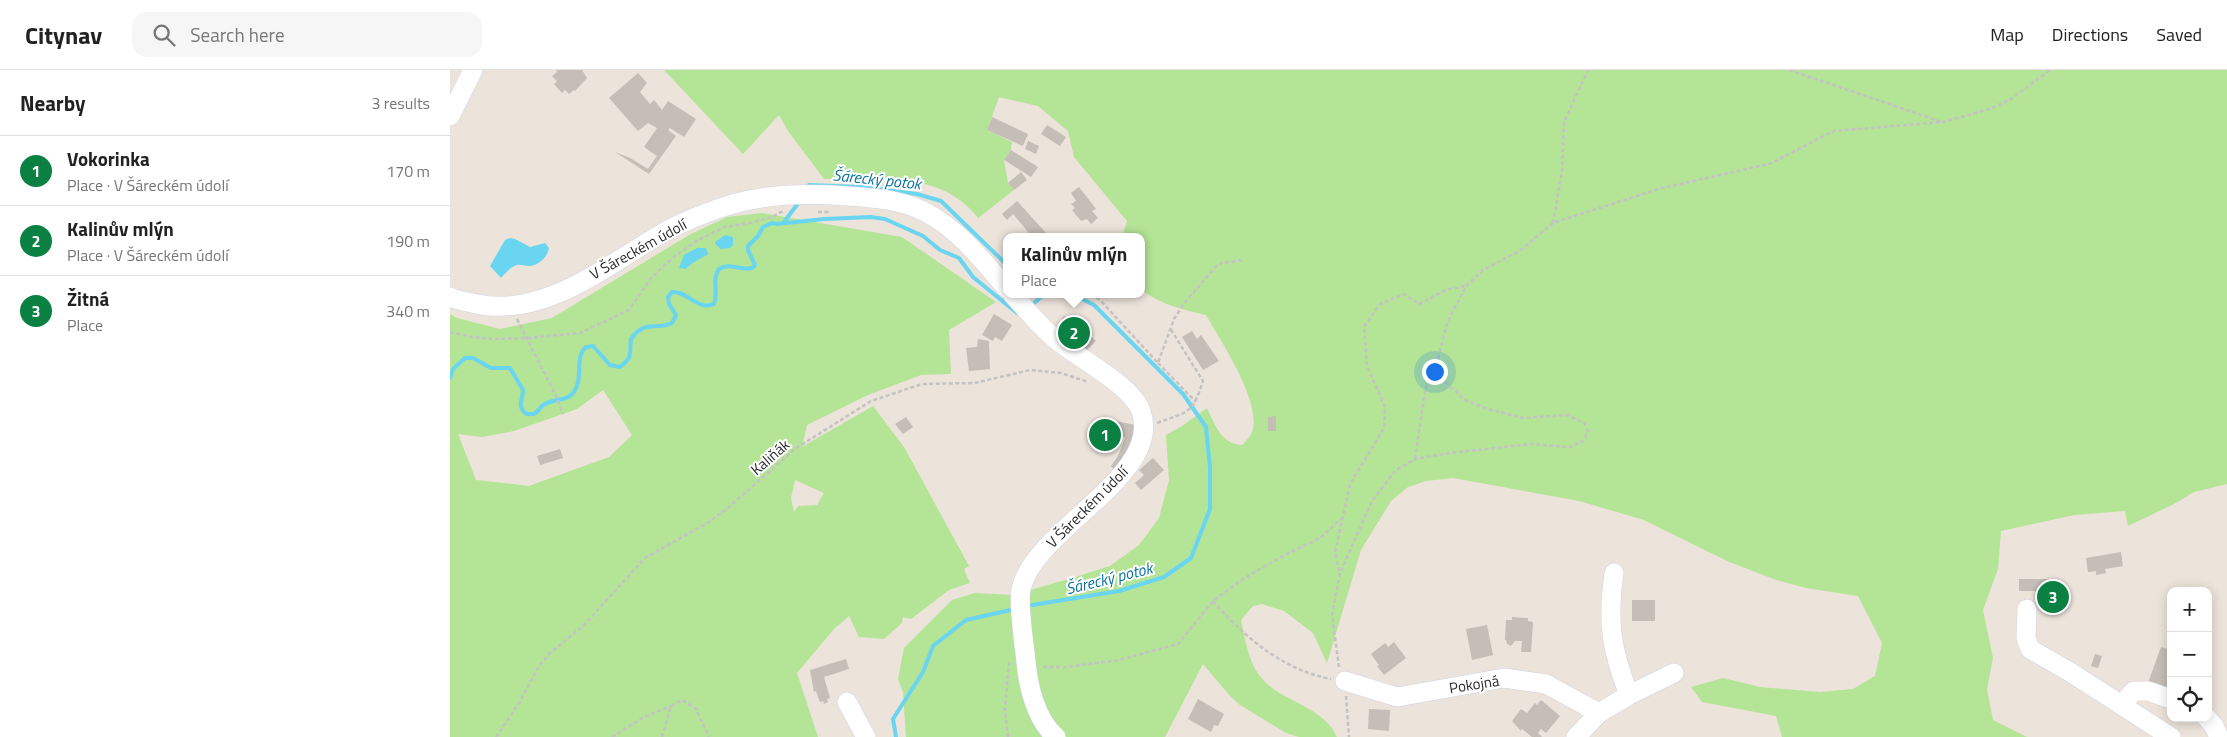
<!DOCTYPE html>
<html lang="en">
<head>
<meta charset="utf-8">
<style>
	body { margin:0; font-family:"Titillium Web",sans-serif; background:#f6f6f6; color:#222 }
	.controls { position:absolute; right:15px; bottom:15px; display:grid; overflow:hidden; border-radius:10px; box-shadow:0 2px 12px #0003 }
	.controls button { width:45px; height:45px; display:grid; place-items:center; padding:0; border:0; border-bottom:1px solid #e0e0e0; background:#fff; color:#222; font:25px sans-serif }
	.you { position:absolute; left:984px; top:301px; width:18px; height:18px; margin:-12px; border:4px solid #fff; border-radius:50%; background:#1a73e8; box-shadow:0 0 0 8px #1a73e833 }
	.badge { display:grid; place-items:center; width:32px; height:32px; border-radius:50%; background:#0b8043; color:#fff; font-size:16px; font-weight:700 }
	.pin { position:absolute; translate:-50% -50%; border:2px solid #fff; box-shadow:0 1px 5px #0006 }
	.popup { position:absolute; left:553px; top:163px; width:142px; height:65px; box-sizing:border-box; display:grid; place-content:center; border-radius:10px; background:#fff; filter:drop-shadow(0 1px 4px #0005); font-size:16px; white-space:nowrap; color:#767676 }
	.popup b { font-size:19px; color:#222 }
	.popup::after { content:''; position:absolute; left:50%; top:100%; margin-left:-10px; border:10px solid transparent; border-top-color:#fff }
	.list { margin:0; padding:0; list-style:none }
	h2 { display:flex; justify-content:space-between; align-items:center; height:65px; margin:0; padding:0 20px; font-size:21px }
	h2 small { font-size:16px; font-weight:400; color:#767676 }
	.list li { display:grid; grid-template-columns:32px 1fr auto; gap:15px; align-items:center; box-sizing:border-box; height:70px; padding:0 20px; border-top:1px solid #e0e0e0 }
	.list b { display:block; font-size:19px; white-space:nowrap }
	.list p { margin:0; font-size:16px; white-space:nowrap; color:#767676 }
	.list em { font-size:16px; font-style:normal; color:#767676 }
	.icon { flex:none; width:28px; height:28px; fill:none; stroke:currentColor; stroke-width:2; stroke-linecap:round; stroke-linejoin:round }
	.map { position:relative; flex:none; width:1777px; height:667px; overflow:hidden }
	header { display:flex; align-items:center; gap:30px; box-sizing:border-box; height:70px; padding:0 25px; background:#fff; border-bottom:1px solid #e0e0e0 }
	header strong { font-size:24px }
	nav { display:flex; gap:28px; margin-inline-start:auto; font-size:18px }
	.search { width:350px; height:45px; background:#f6f6f6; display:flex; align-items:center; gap:12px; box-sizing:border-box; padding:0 18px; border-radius:15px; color:#767676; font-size:19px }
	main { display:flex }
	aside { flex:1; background:#fff }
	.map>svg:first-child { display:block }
	.green { fill:#b4e495; fill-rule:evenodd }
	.water { fill:#6ad5f1 }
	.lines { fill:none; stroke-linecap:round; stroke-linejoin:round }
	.stream { stroke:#6ad5f1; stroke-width:4 }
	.building { fill:#c4beb6 }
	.minor-casing { stroke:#d0d4e3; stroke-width:20 }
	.path { stroke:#c3c3c3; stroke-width:2.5; stroke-dasharray:4 2.5; stroke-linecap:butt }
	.minor { stroke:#fff; stroke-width:19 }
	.labels { text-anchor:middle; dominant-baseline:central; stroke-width:4; stroke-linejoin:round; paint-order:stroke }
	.street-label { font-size:15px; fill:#292929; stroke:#fff }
	.water-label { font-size:16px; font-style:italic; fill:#0a729d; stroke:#fff }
</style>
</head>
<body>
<header>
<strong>Citynav</strong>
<div class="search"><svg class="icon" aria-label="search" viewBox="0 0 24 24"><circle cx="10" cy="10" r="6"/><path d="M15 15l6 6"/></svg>Search here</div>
<nav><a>Map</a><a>Directions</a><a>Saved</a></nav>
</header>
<main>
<aside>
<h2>Nearby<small>3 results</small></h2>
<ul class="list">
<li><span class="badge">1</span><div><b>Vokorinka</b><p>Place · V Šáreckém údolí</p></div><em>170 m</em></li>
<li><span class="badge">2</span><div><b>Kalinův mlýn</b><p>Place · V Šáreckém údolí</p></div><em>190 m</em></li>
<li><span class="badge">3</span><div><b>Žitná</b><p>Place</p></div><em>340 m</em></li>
</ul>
</aside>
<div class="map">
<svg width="1777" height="667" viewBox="0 0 1777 667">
	<rect width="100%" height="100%" fill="#ece3da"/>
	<g class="green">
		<path d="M214,0H1777V414L1744,422L1724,434L1678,456L1675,441L1624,445L1551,461L1548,499L1533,540L1543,588L1537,619L1543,650L1577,667H1332L1326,646L1252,632L1241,617L1273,608L1310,617L1370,622L1403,619L1425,606L1432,573L1408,526L1356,518L1326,510L1277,491L1194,450L1129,431L1003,408L976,411L958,417L941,431L911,480L877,593L863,563L834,541L812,534L803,536L791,550C795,568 798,590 809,605C830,633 872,634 887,667H849L836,663L790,635L780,626L753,594L715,667H456L453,622L448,609L454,578L502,530L525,523L563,525L622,508L660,496L689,475L709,448L719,410L716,365L732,356L757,338C765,355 771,374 792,375C796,371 802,365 803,359C809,328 772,273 756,245C734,240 709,234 692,220V167H672L677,151L624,87L618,61L588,36L549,27L537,60L562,72L561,80L554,90L558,113L564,120L528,148C492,101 427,108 374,109L338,61L329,45L293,84Z"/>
		<path d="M312,143L452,167L546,232L499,260L501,304L471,305L418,325L357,355L352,377L423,336L454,377L519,496L514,499L520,513L499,520L461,549L453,547L452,553L434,569L409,567L399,546L384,559L347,603L368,667H0V244L7,248L50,259L102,248L239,165L277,147ZM153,320L182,365L159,387L79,416L26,410L8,364L32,367L64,361L127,339ZM345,410L374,423L367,435L348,436L344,442L341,428Z"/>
	</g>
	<g class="water">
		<path d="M275,165L283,167V175L280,178L271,179L265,174V172Z"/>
		<path d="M60,168L65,169L80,177L95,173L99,178C98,186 89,196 79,196C75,196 71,194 67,195C60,197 56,203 51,208L40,196L55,170Z"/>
		<path d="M247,178H256L258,184C250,190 244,190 236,199L229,198L234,185Z"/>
	</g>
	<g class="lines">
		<g class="stream">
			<path d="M359,115L412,117L467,124L491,131L556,194"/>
			<path d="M334,152L349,132"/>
			<path d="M581,236L594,224"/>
			<path d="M0,308L3,299L15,288H23L41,298H60L73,320C73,330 66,337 77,344H84C88,342 89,339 92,336C101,328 117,332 124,322C134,307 124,287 136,277L143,276L160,295L170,297C184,286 179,283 181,269C195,249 205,261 222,253L226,245L219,234L218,227L222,222C238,221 247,241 264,234C269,221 261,210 269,199C280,192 290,201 302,198L305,195L298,180V176L308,166L313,157L322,153L327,154L374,149L421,147L435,149L473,166L490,180L509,188L523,207L567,243"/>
			<path d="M576,536L669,521L714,507L741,488L760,439V397L756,357L733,324L644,235L622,224"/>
			<path d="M446,667L443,649L473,602L483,576L516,550L565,539"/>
		</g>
	</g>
	<g class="building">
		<path d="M106,0H132L137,8L125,21L124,20L119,24L115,20L112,23L104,14L107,11L102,6L107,2Z"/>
		<path d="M188,3L197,13L190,22L200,34L204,30L212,40L218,31L246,49L234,67L220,58L218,60L226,66L199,104L165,82L180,88L198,99L207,86L194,77L207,58L198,53L188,61L159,28Z"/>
		<path d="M542,47L578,64L573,76L537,60Z"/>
		<path d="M597,55L616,67L610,76L591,64Z"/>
		<path d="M578,71L589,76L586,84L575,79Z"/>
		<path d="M561,80L588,97L581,107L554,90Z"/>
		<path d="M571,102L577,110L564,120L558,113Z"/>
		<path d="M629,117L646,139L642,141L648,148L641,154L637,149L631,151L622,140L625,138L621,134L626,131L621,123Z"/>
		<path d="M567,131L597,164L595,167H574L578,162L563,144L557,150L552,144Z"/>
		<path d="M544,244L562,255L552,271L545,267L543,271L532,265Z"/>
		<path d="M614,246L633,258L646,271L636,281L606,261Z"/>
		<path d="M742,261L747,269L751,265L769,291L753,300L732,267Z"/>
		<path d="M528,269L539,271L540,299L519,301L516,278L527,277Z"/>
		<path d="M826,346V361H818V347Z"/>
		<path d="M456,347L463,357L453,364L445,354Z"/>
		<path d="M665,351L686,355L680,379L666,402L661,396L668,386L675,368L670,365L662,380L639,368L645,355L659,362Z"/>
		<path d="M110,379L113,388L90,395L87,386Z"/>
		<path d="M703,388L714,400L691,420L685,413L694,405L689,400Z"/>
		<path d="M1671,482L1673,496L1655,499L1656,503L1646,505V501L1638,502L1636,488Z"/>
		<path d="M1569,509H1597V514L1613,515L1612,534L1595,532V521H1569Z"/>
		<rect x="1182" y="530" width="23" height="21"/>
		<path d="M1062,547L1078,548V551L1083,552L1081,582H1071L1072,571H1065L1061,576L1057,574L1056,570H1055L1056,550H1062Z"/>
		<path d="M1037,555L1043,585L1022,590L1016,559Z"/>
		<path d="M944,572L956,588L934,605L927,596L929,595L921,584L935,573L938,577Z"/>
		<path d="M1711,577L1721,580V621L1698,613Z"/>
		<path d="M1645,584L1652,586L1648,598L1641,596Z"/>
		<path d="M396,589L399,599L374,607L380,628L377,629L378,632L374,634L373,631L370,632L366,621L364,622L360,600Z"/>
		<path d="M748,629L774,644L768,656L764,655L761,662L738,649Z"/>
		<path d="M1091,630L1110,646L1096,663L1091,659L1088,663L1092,667H1082L1072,659L1071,661L1062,651L1071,639L1077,643L1085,633L1087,635Z"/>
		<path d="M919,639L940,640L939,661L918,659Z"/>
	</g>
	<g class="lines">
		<defs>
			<g id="minor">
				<path d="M0,46L23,0"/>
				<path d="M562,224C576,239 589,255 604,268C626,287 682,315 691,341C714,406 584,459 571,519C568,534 574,574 576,591C578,616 586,650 606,667"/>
				<path d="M0,227C6,230 14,231 22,233C93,251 159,193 218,160C235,151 255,143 273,137C311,124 357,123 397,126C427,128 458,130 484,147C513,165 534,192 556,218"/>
				<path d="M1164,503C1157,551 1161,579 1179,625"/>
				<path d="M1577,539L1576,568L1580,579L1620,602L1721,667"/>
				<path d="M895,611L947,627L1054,608L1096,614L1149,643"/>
				<path d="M397,632L416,667"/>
				<path d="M1671,635L1684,621H1698L1721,629"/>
				<path d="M1757,648L1764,656L1769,667"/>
				<path d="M1126,667L1149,643L1179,625L1224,603"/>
			</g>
		</defs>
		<use href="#minor" class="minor-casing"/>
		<g class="path">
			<path d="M1339,0L1492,52"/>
			<path d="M368,142H380"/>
			<path d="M1103,153L1112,101L1114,52L1138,0"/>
			<path d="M641,224L650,230L708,293L724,249L733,235L765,197L772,193L794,190"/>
			<path d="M67,249L106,326L113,344"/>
			<path d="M0,262L22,267L44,269L78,268L130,263L179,240L201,208L226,185L246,171L275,157L300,153L322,147L333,141"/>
			<path d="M708,293L746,332"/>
			<path d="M707,353C739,341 742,345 753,311L720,258"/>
			<path d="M965,389L975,321L988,288L997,253L1016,216L1033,200L1071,180L1103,153L1208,119L1319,94L1384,61L1493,52L1540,39L1561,29L1600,0"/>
			<path d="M889,501L885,483L900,414L934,358L935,337L917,296L914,257L930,234L954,224L969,234L996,220L1016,216"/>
			<path d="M763,531C794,567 833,600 881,609"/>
			<path d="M593,597H617L669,590L728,574L763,531L793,509L829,488L870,468L891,449"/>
			<path d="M889,597L882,545L890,503L922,431L946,400L965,389L1000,383L1081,374L1120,377L1133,371L1138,361L1134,353L1117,345L1072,348L1038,339L1015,330L994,311L988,288"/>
			<path d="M896,626L899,667"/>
			<path d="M46,667L69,633L89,596L99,584L133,556L195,488L259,452L279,437L345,379L421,331L472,314L525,313L580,300L611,303L638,312"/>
			<path d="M162,667L194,647L221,636"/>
			<path d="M212,667L221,636L232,630L246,639L259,667"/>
			<path d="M558,667L555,639L559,592"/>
		</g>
		<use href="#minor" class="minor"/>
	</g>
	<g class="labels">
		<g class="street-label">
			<text transform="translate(188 179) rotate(-29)">V Šáreckém údolí</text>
			<text transform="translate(320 387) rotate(-41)">Kaliňák</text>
			<text transform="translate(637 437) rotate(-45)">V Šáreckém údolí</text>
			<text transform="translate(1024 614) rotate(-9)">Pokojná</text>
		</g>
		<g class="water-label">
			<text transform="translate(427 109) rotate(6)">Šárecký potok</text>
			<text transform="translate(659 508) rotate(-14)">Šárecký potok</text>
		</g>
	</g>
</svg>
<div class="controls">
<button>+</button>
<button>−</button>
<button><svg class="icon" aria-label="locate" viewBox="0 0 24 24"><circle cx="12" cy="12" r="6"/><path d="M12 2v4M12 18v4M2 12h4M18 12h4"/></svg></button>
</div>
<div class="you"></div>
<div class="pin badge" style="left:655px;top:365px">1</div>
<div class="pin badge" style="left:624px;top:263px">2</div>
<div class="popup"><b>Kalinův mlýn</b>Place</div>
<div class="pin badge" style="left:1603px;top:527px">3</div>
</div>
</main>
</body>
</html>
